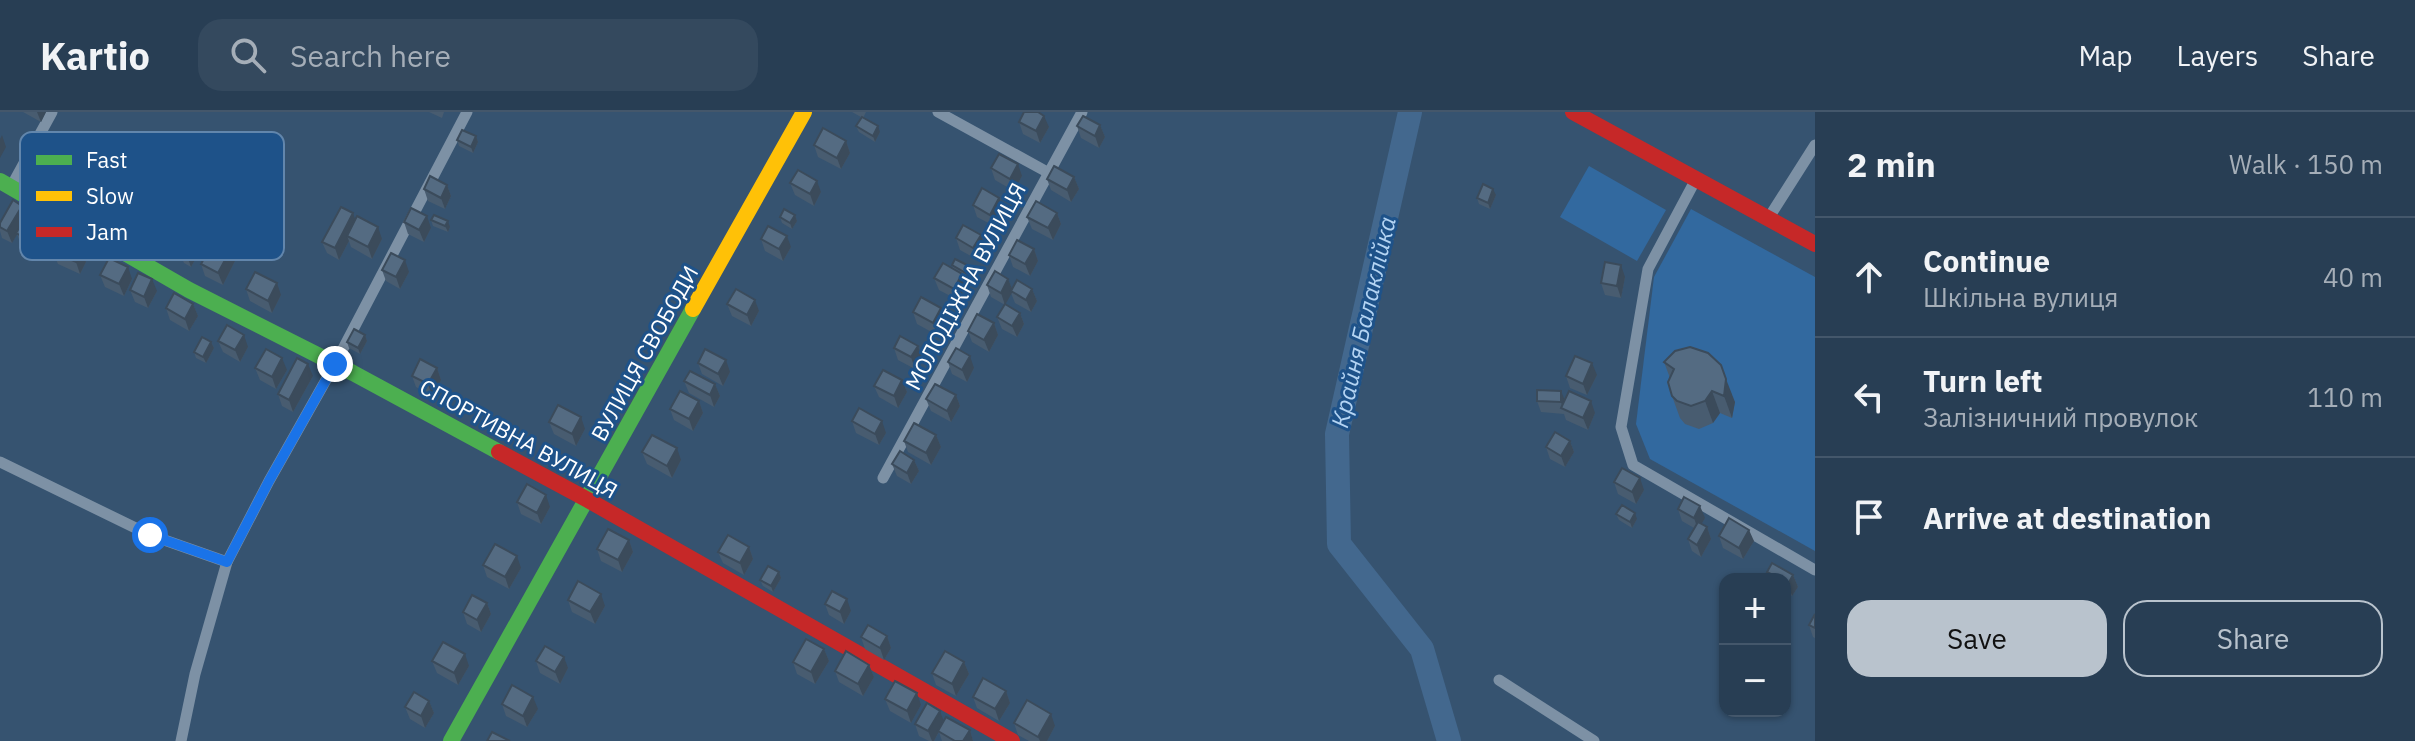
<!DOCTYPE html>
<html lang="en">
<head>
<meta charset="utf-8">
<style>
	body { margin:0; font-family:"IBM Plex Sans",sans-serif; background:#34495e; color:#f1f3f6 }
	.controls { position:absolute; right:24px; bottom:24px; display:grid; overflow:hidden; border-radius:16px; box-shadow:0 2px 6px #0004 }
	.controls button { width:72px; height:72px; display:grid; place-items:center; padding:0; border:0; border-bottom:2px solid #44576b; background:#283e54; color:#f1f3f6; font:40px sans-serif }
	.stop { position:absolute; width:24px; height:24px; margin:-18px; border:6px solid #1a73e8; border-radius:50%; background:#fff }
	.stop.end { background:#1a73e8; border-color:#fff; box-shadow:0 2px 8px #0008 }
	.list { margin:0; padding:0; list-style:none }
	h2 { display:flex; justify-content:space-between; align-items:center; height:104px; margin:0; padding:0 32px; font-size:34px }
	h2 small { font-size:26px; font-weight:400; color:#a5aeb8 }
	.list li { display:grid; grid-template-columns:52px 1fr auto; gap:24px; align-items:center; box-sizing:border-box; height:120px; padding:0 32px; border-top:2px solid #44576b }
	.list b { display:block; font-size:30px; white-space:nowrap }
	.list p { margin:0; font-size:26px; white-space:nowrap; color:#a5aeb8 }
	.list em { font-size:26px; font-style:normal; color:#a5aeb8 }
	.actions { display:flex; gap:16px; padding:24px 32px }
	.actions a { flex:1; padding:18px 0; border:2px solid #b9c3cd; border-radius:24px; text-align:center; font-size:28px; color:#b9c3cd }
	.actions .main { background:#b9c3cd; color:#111 }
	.icon { flex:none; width:44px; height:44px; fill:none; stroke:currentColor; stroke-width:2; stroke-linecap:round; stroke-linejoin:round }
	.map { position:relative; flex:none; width:1815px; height:629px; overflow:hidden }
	header { display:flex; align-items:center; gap:48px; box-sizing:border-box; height:112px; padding:0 40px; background:#283e54; border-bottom:2px solid #44576b }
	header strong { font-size:38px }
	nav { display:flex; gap:44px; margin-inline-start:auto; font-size:28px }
	.search { width:560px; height:72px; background:#34495e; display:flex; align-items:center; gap:20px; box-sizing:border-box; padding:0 28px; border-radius:24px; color:#a5aeb8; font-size:30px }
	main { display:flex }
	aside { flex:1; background:#283e54 }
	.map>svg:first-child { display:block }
	.green { fill:#32699f }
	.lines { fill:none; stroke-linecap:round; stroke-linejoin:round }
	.river { stroke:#43688e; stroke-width:24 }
	.street { stroke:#7d91a5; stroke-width:11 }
	.fast { stroke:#4caf50; stroke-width:16 }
	.slow { stroke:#ffc107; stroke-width:16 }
	.jam { stroke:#c62828; stroke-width:16 }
	.wall { fill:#485c70 }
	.shaded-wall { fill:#3b4b5b }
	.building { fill:#546b82; stroke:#3b4b5b; stroke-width:2 }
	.route { stroke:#1a73e8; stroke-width:10 }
	.labels { text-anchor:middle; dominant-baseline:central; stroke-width:6; stroke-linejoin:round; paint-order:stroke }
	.street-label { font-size:22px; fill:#fff; stroke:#1e5289 }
	.water-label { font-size:24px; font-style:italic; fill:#b4d4f3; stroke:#1e5289 }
	.key { fill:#1e5289; stroke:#6286ac; stroke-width:2 }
	.key-label { font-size:22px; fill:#fff }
</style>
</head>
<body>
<header>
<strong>Kartio</strong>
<div class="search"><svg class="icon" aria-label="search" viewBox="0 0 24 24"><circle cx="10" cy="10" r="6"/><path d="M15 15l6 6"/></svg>Search here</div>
<nav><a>Map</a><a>Layers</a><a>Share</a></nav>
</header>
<main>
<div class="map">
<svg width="1815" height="629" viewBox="0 0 1815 629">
	<rect width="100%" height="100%" fill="#365370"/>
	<g class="green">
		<path d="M1589,54L1666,98L1637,149L1560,105Z"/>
		<path d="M1691,97L1815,165V439L1650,347L1636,312L1654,165Z"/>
	</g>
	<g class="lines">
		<path class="river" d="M1410,0L1337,322L1339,432L1422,537L1449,629"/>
		<g class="street">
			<path d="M938,0L1049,61"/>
			<path d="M1696,67L1648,157L1621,315L1633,353L1815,458"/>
			<path d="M11,75L52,0"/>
			<path d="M1768,107L1815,33"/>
			<path d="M0,350L150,423L227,450"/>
			<path d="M883,366L1082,0"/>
			<path d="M1499,568L1594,629"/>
			<path d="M181,629L195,562L227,450L269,369L335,252L467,0"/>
		</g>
		<g class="fast">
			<path d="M0,69L189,178L353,261L499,340"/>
			<path d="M451,629L693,197"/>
		</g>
		<path class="slow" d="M693,197L804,0"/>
		<g class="jam">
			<path d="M1573,0L1815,132"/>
			<path d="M499,340L588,388L1012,629"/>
		</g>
	</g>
	<g class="wall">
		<path d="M23,0H46L41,10Z"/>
		<path d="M429,0H444L442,6Z"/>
		<path d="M852,0H866L863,6L880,20L875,30L859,20L856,14L861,5Z"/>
		<path d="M1019,10L1049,15L1040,31L1023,22Z"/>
		<path d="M1100,13L1105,25L1099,36L1081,26L1077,14Z"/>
		<path d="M476,24L478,30L473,41L459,34L457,28Z"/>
		<path d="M846,29L850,41L841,57L818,45L814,33Z"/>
		<path d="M72,42L96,49L92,57L74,48Z"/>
		<path d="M104,52L132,65L127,75L108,64Z"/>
		<path d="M991,56L1022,64L1014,79L995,68Z"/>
		<path d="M82,59L87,71L77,90L61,81L57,70Z"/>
		<path d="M1074,65L1079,77L1071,90L1051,78L1047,67Z"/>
		<path d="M790,71L821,80L814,94L795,83Z"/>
		<path d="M447,73L451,84L445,97L428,89L424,77Z"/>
		<path d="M1496,83L1490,97L1479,92L1477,86Z"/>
		<path d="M999,86L1004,97L994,114L977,105L973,93Z"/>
		<path d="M1057,101L1061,112L1053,128L1032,117L1027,105Z"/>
		<path d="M795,103L797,109L792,117L782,111L780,105Z"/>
		<path d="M26,105L46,126L37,142L21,133L17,122L12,131L2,126L0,119V111Z"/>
		<path d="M355,108L382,127L372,147L351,135L349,129L339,148L327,141L322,130Z"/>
		<path d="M431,108L450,115L448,120L433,114Z"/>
		<path d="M404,110L431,116L424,130L408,122Z"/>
		<path d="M155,124L183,131L176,145L159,136Z"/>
		<path d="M956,126L985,135L978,148L960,138Z"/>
		<path d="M761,127L791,135L783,149L765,139Z"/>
		<path d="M203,133L191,155L184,151L179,139Z"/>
		<path d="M1034,137L1038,149L1030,164L1013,155L1009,143Z"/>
		<path d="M81,138L86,150L80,162L58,152L53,140Z"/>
		<path d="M235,149L223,173L205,164L201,152Z"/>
		<path d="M952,153L969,154L972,160L968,167L962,164L966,174L958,188L939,178L934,166L953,157Z"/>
		<path d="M382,158L409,160L400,177L386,169Z"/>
		<path d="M100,163L132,167L124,184L105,175Z"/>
		<path d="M1625,165L1621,186L1605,183L1601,171Z"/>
		<path d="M1008,167L1012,177H1032L1037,189L1031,200L1015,191L1011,181L1005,192L1020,201L1024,212L1017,225L1002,217L997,205L1005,193L991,185L987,173Z"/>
		<path d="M246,177L281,183L272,201L250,189Z"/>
		<path d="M130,178L157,179L148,196L135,190Z"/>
		<path d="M193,192L198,204L189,219L170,208L166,196Z"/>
		<path d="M727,192L759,199L751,214L732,204Z"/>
		<path d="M941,196L946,208L937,223L917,212L913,200Z"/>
		<path d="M994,211L998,223L989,240L972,230L968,219Z"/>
		<path d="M365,223L367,229L360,242L349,236L347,230Z"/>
		<path d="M218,229L248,235L240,250L223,240Z"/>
		<path d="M211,230L214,236L206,251L196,246L194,240Z"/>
		<path d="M918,234L922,246L915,257L898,248L894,236Z"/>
		<path d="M948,250L974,256L967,270L952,262Z"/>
		<path d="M1664,250L1735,290L1732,306L1720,301L1713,311L1699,317L1685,312L1680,306L1672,284L1670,266Z"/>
		<path d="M698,251L730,260L723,274L702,262Z"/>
		<path d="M255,256L287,258L276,277L260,268Z"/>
		<path d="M437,256L441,268L432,284L416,275L412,264Z"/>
		<path d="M1597,263L1587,283L1570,276L1566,264Z"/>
		<path d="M313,264L293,300L282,294L278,282Z"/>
		<path d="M902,268L907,280L898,296L879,285L874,274Z"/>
		<path d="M684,269L715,272L720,284L714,295L689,281Z"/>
		<path d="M956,283L960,294L951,310L931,299L926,287Z"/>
		<path d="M699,289L703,301L693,319L674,308L670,297Z"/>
		<path d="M1537,289H1565L1595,301L1588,318L1566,308L1564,302L1541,300Z"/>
		<path d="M852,309L886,321L879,333L856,321Z"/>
		<path d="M549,310L585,317L576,334L554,322Z"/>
		<path d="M936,323L941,335L931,353L908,340L904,329Z"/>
		<path d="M1570,329L1574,340L1565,355L1550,347L1546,335Z"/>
		<path d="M642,340L681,348L672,366L647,352Z"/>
		<path d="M914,348L919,359L911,372L897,364L892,352Z"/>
		<path d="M1614,370L1644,378L1636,392L1618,382Z"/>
		<path d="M517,390L550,395L541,412L521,402Z"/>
		<path d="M1678,397L1705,406L1701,412L1707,415L1711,427L1701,445L1692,439L1688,427L1694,416L1682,409Z"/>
		<path d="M1616,402L1637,407L1632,416L1619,408Z"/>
		<path d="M1719,424L1754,429L1743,447L1723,436Z"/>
		<path d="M629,428L633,440L622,460L601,449L597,437Z"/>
		<path d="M749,435L753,447L744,463L723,451L718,440Z"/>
		<path d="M483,453L521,456L509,477L487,465Z"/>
		<path d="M779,460L781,466L773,480L763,474L760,468Z"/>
		<path d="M1767,460L1793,463L1798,475L1792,484L1785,479V467H1770Z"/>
		<path d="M568,488L605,494L595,512L572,500Z"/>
		<path d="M487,491L491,502L481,520L467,512L463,500Z"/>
		<path d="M825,492L851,499L844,512L829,503Z"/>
		<path d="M1815,502V526L1813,525L1809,513Z"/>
		<path d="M887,524L891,536L884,548L865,537L861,525Z"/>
		<path d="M824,537L829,549L815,572L797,562L793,550Z"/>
		<path d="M432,549L469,554L458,573L437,561Z"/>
		<path d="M536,549L568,556L560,572L540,561Z"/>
		<path d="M964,550L969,562L956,584L936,573L932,561Z"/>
		<path d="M869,553L874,565L863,584L839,570L835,559Z"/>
		<path d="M1006,579L1010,591L999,609L977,596L973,585Z"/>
		<path d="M885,587L921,593L911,611L890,599Z"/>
		<path d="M429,589L434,601L425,616L410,607L405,595Z"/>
		<path d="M502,592L538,597L527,615L506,604Z"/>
		<path d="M944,609L970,618L973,629H942L939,620L934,629H929L919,624L915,612Z"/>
		<path d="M1014,611L1055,614L1047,629H1029L1018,623Z"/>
	</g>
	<g class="shaded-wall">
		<path d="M37,0H46L41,10Z"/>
		<path d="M1044,4L1049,15L1040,31L1036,19Z"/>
		<path d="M1100,13L1105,25L1099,36L1095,24Z"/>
		<path d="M878,14L880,20L875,30L873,24Z"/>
		<path d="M2,23L6,35L0,46V27Z"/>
		<path d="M476,24L478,30L473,41L471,35Z"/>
		<path d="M846,29L850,41L841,57L837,46Z"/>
		<path d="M94,43L96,49L92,57L90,51Z"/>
		<path d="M1018,52L1022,64L1014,79L1010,67Z"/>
		<path d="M128,54L132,65L127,75L123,63Z"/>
		<path d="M82,59L87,71L77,90L72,78Z"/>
		<path d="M1074,65L1079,77L1071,90L1067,78Z"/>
		<path d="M817,69L821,80L814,94L810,82Z"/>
		<path d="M447,73L451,84L445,97L441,86Z"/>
		<path d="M1493,77L1496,83L1490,97L1488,91Z"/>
		<path d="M999,86L1004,97L994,114L990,103Z"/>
		<path d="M22,94L27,106L12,131L7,119Z"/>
		<path d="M353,101L357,113L347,124L349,129L339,148L335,136Z"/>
		<path d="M1057,101L1061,112L1053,128L1048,116Z"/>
		<path d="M795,103L797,109L792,117L790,111Z"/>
		<path d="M427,104L431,116L424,130L419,118Z"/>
		<path d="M448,109L450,115L448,120L445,114Z"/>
		<path d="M42,114L46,126L37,142L32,130Z"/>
		<path d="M378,115L382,127L372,147L368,135Z"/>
		<path d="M179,119L183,131L176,145L171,133Z"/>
		<path d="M199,121L203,133L191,155L187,144Z"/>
		<path d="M981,123L985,135L978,148L973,136Z"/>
		<path d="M787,124L791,135L783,149L779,137Z"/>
		<path d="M231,137L235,149L223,173L218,161Z"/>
		<path d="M1034,137L1038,149L1030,164L1025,152Z"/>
		<path d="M81,138L86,150L80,162L76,150Z"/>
		<path d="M405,148L409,160L400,177L396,165Z"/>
		<path d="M1621,153L1625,165L1621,186L1617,174Z"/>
		<path d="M969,154L972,160L968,167L966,161Z"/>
		<path d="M128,155L132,167L124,184L119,172Z"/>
		<path d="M962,162L966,174L958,188L954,177Z"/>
		<path d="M152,167L157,179L148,196L144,185Z"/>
		<path d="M1008,167L1013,179L1005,193L1001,181Z"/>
		<path d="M277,171L281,183L272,201L268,189Z"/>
		<path d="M1032,177L1037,189L1031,200L1026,188Z"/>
		<path d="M755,188L759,199L751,214L747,203Z"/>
		<path d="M193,192L198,204L189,219L185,207Z"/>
		<path d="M941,196L946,208L937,223L933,211Z"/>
		<path d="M1020,201L1024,212L1017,225L1012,214Z"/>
		<path d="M994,211L998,223L989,240L984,228Z"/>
		<path d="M244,223L248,235L240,250L235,238Z"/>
		<path d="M365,223L367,229L360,242L358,236Z"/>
		<path d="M211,230L214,236L206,251L203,245Z"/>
		<path d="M918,234L922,246L915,257L911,245Z"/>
		<path d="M970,244L974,256L967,270L962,258Z"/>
		<path d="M282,246L287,258L276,277L272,265Z"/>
		<path d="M726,248L730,260L723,274L718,262Z"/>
		<path d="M1592,251L1597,263L1587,283L1583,272Z"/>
		<path d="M308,252L313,264L293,300L289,288Z"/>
		<path d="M437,256L441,268L432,284L428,272Z"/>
		<path d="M1726,267L1735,290L1732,306L1724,284Z"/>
		<path d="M902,268L907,280L898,296L894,284Z"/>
		<path d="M715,272L720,284L714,295L710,283Z"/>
		<path d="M1561,279L1566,291L1563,297L1561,290Z"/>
		<path d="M1712,279L1720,301L1713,311L1705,289Z"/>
		<path d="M956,283L960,294L951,310L947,299Z"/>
		<path d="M699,289L703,301L693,319L689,307Z"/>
		<path d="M1591,289L1595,301L1588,318L1583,306Z"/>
		<path d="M581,305L585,317L576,334L572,322Z"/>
		<path d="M882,309L886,321L879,333L875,322Z"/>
		<path d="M936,323L941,335L931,353L926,341Z"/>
		<path d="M1570,329L1574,340L1565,355L1561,344Z"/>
		<path d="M677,336L681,348L672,366L667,354Z"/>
		<path d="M914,348L919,359L911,372L907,361Z"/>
		<path d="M1640,366L1644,378L1636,392L1632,380Z"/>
		<path d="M546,383L550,395L541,412L537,401Z"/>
		<path d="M1700,394L1705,406L1698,418L1694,406Z"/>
		<path d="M1635,401L1637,407L1632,416L1630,410Z"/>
		<path d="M1707,415L1711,427L1701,445L1697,433Z"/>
		<path d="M1749,418L1754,429L1743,447L1739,436Z"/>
		<path d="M629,428L633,440L622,460L618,448Z"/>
		<path d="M749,435L753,447L744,463L740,451Z"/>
		<path d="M517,444L521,456L509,477L505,465Z"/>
		<path d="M779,460L781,466L773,480L771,474Z"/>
		<path d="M1793,463L1798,475L1792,484L1788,472Z"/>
		<path d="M601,482L605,494L595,512L590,500Z"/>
		<path d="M847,487L851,499L844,512L840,500Z"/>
		<path d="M487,491L491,502L481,520L477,508Z"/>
		<path d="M887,524L891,536L884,548L880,536Z"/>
		<path d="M824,537L829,549L815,572L811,560Z"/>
		<path d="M465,542L469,554L458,573L454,561Z"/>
		<path d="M564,545L568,556L560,572L555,560Z"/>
		<path d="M964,550L969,562L956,584L952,572Z"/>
		<path d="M869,553L874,565L863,584L858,572Z"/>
		<path d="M1006,579L1010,591L999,609L995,597Z"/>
		<path d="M917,581L921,593L911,611L907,599Z"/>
		<path d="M533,585L538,597L527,615L523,604Z"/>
		<path d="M429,589L434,601L425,616L421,604Z"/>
		<path d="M940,599L944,610L934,629H932L928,619Z"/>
		<path d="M1051,602L1055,614L1047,629H1040L1038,625Z"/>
		<path d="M970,618L973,629H963Z"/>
	</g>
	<g class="building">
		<path d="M1024,0H1038L1044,4L1036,19L1019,10Z"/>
		<path d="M1083,4L1100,13L1095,24L1077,14Z"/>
		<path d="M862,5L878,14L873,24L856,14Z"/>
		<path d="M823,16L846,29L837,46L814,33Z"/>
		<path d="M462,18L476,24L471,35L457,28Z"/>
		<path d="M999,42L1018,52L1010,67L991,56Z"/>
		<path d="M1054,54L1074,65L1067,78L1047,67Z"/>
		<path d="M798,58L817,69L810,82L790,71Z"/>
		<path d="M430,64L447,73L441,86L424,77Z"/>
		<path d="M1483,72L1493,77L1488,91L1477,86Z"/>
		<path d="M982,76L999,86L990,103L973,93Z"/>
		<path d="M13,88L22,94L7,119L0,115V111Z"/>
		<path d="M1036,89L1057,101L1048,116L1027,105Z"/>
		<path d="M341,95L353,101L335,136L322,130Z"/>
		<path d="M411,96L427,104L419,118L404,110Z"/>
		<path d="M784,97L795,103L790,111L780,105Z"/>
		<path d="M434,103L448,109L445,114L431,108Z"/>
		<path d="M357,104L378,115L368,135L347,124Z"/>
		<path d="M26,105L42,114L32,130L16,121Z"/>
		<path d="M963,113L981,123L973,136L956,126Z"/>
		<path d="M768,114L787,124L779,137L761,127Z"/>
		<path d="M59,128L81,138L76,150L53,140Z"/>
		<path d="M214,128L231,137L218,161L201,152Z"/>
		<path d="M1017,128L1034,137L1025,152L1009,143Z"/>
		<path d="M391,141L405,148L396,165L382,158Z"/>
		<path d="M109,146L128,155L119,172L100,163Z"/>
		<path d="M955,147L969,154L966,161L952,153Z"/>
		<path d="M1605,150L1621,153L1617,174L1601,171Z"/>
		<path d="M943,151L962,162L954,177L934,166Z"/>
		<path d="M995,159L1008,167L1001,181L987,173Z"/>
		<path d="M255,160L277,171L268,189L246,177Z"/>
		<path d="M138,161L152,167L144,185L130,178Z"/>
		<path d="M1017,168L1032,177L1026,188L1011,179Z"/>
		<path d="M736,177L755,188L747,203L727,192Z"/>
		<path d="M174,181L193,192L185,207L166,196Z"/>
		<path d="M921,185L941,196L933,211L913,200Z"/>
		<path d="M1005,192L1020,201L1012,214L997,205Z"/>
		<path d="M977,202L994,211L984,228L968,219Z"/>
		<path d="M227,213L244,223L235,238L218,229Z"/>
		<path d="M354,217L365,223L358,236L347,230Z"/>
		<path d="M900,224L918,234L911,245L894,236Z"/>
		<path d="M202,225L211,230L203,245L194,240Z"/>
		<path d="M1690,235L1708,241L1721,253L1726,267L1724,284L1712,279L1705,289L1691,294L1677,289L1672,284L1668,270L1674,257L1664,250L1675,239Z"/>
		<path d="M956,236L970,244L962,258L948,250Z"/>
		<path d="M266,237L282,246L272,265L255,256Z"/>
		<path d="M705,237L726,248L718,262L698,251Z"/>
		<path d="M1575,244L1592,251L1583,272L1566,264Z"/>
		<path d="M297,246L308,252L289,288L278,282Z"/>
		<path d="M420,247L437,256L428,272L412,264Z"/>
		<path d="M883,258L902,268L894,284L874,274Z"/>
		<path d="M690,259L715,272L710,283L684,269Z"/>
		<path d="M935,272L956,283L947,299L926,287Z"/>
		<path d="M1537,278L1561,279V290L1537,289Z"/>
		<path d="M680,279L699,289L689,307L670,297Z"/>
		<path d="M1569,279L1591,289L1583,306L1561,296Z"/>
		<path d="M558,293L581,305L572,322L549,310Z"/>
		<path d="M859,296L882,309L875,322L852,309Z"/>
		<path d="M914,311L936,323L926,341L904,329Z"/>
		<path d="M1555,320L1570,329L1561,344L1546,335Z"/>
		<path d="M652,323L677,336L667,354L642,340Z"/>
		<path d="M900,339L914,348L907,361L892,352Z"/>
		<path d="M1622,356L1640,366L1632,380L1614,370Z"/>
		<path d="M527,372L546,383L537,401L517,390Z"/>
		<path d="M1684,385L1700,394L1694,406L1678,397Z"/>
		<path d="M1622,393L1635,401L1630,410L1616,402Z"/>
		<path d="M1729,406L1749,418L1739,436L1719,424Z"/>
		<path d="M1698,410L1707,415L1697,433L1688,427Z"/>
		<path d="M608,417L629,428L618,448L597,437Z"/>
		<path d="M728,423L749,435L740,451L718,440Z"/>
		<path d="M495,432L517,444L505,465L483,453Z"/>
		<path d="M1772,451L1793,463L1788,472L1785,470V467H1780L1767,460Z"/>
		<path d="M768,454L779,460L771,474L760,468Z"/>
		<path d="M578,469L601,482L590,500L568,488Z"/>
		<path d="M832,479L847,487L840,500L825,492Z"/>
		<path d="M472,483L487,491L477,508L463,500Z"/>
		<path d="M1815,502V516L1809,513Z"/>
		<path d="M868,513L887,524L880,536L861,525Z"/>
		<path d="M806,527L824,537L811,560L793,550Z"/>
		<path d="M443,530L465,542L454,561L432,549Z"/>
		<path d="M545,534L564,545L555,560L536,549Z"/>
		<path d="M846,539L869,553L858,572L835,559Z"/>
		<path d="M945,539L964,550L952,572L932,561Z"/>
		<path d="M983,566L1006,579L995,597L973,585Z"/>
		<path d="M895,569L917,581L907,599L885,587Z"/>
		<path d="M512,573L533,585L523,604L502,592Z"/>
		<path d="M414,580L429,589L421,604L405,595Z"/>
		<path d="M1027,588L1051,602L1038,625L1014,611Z"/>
		<path d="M927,591L940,599L928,619L915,612Z"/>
		<path d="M946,605L970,618L963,629H955L938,619Z"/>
		<path d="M492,620L510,629H487Z"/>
	</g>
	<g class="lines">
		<path class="route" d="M150,423L227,450L269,369L335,252"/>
	</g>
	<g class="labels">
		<g class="street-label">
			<text transform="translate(965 174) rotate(-62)">МОЛОДІЖНА ВУЛИЦЯ</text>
			<text transform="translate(644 241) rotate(-61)">ВУЛИЦЯ СВОБОДИ</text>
			<text transform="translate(519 326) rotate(29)">СПОРТИВНА ВУЛИЦЯ</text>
		</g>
		<g class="water-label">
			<text transform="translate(1363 210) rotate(-77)">Крайня Балаклійка</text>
		</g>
	</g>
	<rect x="20" y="20" width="264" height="128" rx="12" class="key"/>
	<rect x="36" y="43" width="36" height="10" fill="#4caf50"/>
	<rect x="36" y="79" width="36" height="10" fill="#ffc107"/>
	<rect x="36" y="115" width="36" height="10" fill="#c62828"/>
	<g class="key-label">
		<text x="86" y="56">Fast</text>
		<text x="86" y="92">Slow</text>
		<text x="86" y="128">Jam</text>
	</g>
</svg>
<div class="controls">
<button>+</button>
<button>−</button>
</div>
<div class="stop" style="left:150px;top:423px"></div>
<div class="stop end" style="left:335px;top:252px"></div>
</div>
<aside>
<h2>2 min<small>Walk · 150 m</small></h2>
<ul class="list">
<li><svg class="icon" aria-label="ahead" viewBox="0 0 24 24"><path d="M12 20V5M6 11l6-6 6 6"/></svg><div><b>Continue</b><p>Шкільна вулиця</p></div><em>40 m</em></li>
<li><svg class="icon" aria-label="left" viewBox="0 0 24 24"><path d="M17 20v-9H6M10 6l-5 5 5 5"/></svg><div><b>Turn left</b><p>Залізничний провулок</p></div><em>110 m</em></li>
<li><svg class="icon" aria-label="arrive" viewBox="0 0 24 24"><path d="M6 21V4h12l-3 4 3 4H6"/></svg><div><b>Arrive at destination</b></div></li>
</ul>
<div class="actions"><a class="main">Save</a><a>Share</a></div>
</aside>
</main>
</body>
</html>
